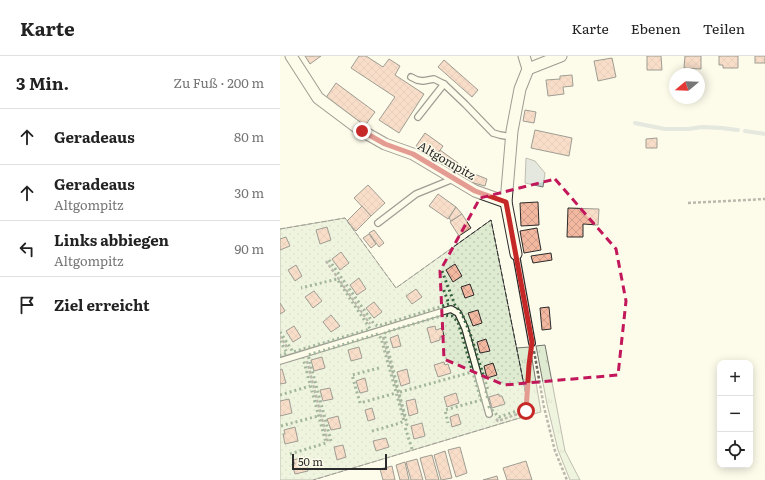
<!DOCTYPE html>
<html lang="de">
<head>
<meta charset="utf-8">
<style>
	body { margin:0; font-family:Literata,serif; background:#f2f2f2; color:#222 }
	.controls { position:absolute; right:12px; bottom:12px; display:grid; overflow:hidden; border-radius:8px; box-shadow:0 2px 10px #0003 }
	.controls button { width:36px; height:36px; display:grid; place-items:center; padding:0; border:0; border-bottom:1px solid #e0e0e0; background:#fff; color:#222; font:20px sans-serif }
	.compass { position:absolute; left:389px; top:12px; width:36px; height:36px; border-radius:50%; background:#fff; box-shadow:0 2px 10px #0003; rotate:251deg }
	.scale { position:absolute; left:12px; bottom:10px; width:95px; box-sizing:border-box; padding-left:4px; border:2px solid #2b2b2b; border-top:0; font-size:11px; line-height:14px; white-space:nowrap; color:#2b2b2b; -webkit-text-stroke:3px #fdfbea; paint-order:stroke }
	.stop { position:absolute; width:12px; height:12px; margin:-9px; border:3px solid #c62828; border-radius:50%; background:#fff }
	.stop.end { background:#c62828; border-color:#fff; box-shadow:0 1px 4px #0008 }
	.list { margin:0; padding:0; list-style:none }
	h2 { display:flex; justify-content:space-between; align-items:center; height:52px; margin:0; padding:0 16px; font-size:17px }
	h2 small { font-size:13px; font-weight:400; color:#767676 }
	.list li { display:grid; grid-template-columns:26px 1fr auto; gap:12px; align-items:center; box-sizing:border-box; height:56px; padding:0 16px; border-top:1px solid #e0e0e0 }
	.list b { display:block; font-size:15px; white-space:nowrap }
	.list p { margin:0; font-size:13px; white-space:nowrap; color:#767676 }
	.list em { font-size:13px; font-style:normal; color:#767676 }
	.icon { flex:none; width:22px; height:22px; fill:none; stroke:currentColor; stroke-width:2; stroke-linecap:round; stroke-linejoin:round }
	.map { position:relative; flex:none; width:485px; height:424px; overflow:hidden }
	header { display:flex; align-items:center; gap:24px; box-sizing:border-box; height:56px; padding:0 20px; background:#fff; border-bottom:1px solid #e0e0e0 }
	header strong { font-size:19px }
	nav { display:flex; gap:22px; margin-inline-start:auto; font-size:14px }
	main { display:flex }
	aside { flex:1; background:#fff }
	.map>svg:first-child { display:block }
	.grass { fill:url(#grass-tufts); stroke:#74746e }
	.garden { fill:url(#garden-dots); stroke:#74746e }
	.water { fill:#c7d0d0; stroke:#74746e }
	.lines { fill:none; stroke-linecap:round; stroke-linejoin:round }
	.stream { stroke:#c7d0d0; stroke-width:4 }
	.building { fill:url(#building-cross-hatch); stroke:#2b2b2b }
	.service-casing { stroke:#2b2b2b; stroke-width:8 }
	.minor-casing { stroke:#2b2b2b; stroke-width:13 }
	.path { stroke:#6a6964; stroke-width:2.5; stroke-dasharray:3 2; stroke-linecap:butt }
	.service { stroke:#fdfbea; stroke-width:5.5 }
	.minor { stroke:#fdfbea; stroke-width:11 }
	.hedge { stroke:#34623c; stroke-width:3; stroke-dasharray:2 3; stroke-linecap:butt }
	.fence { stroke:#2b2b2b; stroke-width:1; stroke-dasharray:5 2; stroke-linecap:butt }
	.route { stroke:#c62828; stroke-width:5 }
	.marked { fill:none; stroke:#c2185b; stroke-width:3; stroke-dasharray:8 5; stroke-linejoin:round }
	.labels { text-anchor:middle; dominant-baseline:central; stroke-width:3; stroke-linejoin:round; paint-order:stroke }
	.street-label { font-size:12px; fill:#2b2b2b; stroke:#fdfbea }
</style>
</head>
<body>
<header>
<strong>Karte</strong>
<nav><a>Karte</a><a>Ebenen</a><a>Teilen</a></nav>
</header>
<main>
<aside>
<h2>3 Min.<small>Zu Fuß · 200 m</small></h2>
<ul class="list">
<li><svg class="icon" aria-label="ahead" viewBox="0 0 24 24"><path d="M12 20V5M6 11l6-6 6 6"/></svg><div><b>Geradeaus</b></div><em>80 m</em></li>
<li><svg class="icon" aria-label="ahead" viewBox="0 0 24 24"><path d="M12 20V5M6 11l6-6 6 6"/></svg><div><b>Geradeaus</b><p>Altgompitz</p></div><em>30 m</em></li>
<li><svg class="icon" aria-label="left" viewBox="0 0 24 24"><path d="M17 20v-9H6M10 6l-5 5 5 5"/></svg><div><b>Links abbiegen</b><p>Altgompitz</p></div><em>90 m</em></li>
<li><svg class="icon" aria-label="arrive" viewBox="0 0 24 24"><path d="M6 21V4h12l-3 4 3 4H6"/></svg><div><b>Ziel erreicht</b></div></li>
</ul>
</aside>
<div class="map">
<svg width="485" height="424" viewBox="0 0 485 424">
	<defs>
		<pattern id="grass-tufts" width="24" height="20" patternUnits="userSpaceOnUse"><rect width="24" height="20" fill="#deebd1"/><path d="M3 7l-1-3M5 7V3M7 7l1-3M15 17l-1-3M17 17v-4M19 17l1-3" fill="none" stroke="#bfcab4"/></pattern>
		<pattern id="garden-dots" width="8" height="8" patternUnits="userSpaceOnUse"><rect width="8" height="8" fill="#deebd1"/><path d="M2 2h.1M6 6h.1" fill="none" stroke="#bfcab4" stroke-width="1.8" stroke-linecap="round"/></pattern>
		<pattern id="building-cross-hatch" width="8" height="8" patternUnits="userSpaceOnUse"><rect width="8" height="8" fill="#f2b8a0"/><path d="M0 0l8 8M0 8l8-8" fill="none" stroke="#d09e8a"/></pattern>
	</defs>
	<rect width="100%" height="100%" fill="#fdfbea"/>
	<g class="grass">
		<path d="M265,289L285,395L300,424H290L278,394L267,348L256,290Z"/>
		<path d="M250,291L261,356L243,361V358L246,339L236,292Z"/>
	</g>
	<path class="garden" d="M65,162L116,232L211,164L246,339L243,358V361L33,424H0V173Z"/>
	<path class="water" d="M246,102L255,105L265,117L263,131L245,127Z"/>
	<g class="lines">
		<g class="stream">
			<path d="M355,67L385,73H408L422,71L442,72L458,74"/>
			<path d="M465,75L485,78"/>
		</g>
	</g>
	<g class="building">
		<path d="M25,0H41L30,8Z"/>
		<path d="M79,0H86L103,11L109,3L120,10L115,19L144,38L119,77L99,64L115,41L71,12Z"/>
		<path d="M367,0H381L382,14H367Z"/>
		<path d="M405,0H421V13L404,12Z"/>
		<path d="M439,0H458V12H443V9H439Z"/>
		<rect x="475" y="0" width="10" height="7"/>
		<path d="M332,2L336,21L318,25L314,5Z"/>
		<path d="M164,4L198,34L192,41L158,11Z"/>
		<path d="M292,19L293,30L283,31L284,38L268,40L266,24L280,23V20Z"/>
		<path d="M56,27L95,56L84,71L45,43Z"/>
		<path d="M245,54L256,56L254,67L243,65Z"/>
		<path d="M255,74L292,82L289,100L251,92Z"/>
		<path d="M145,77L163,90L154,103L136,90Z"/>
		<path d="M377,82V92H366V83Z"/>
		<path d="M160,94L178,107L172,116L154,103Z"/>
		<path d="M178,108L192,117L186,125L172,116Z"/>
		<path d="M192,117L207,123L205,130L186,125Z"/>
		<path d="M88,129L105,147L91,160L74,142Z"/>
		<path d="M158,138L176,151L168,163L149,150Z"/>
		<path d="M258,146L259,169L241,170L240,147Z"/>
		<path d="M82,150L91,160L76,175L67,165Z"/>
		<path d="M176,151L182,158L171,165L169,162Z"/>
		<path d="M288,152L319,153L318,169L303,168V181H287Z"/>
		<path d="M182,158L191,172L179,180L170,166Z"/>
		<path d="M47,171L51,184L40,188L36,174Z"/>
		<path d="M257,172L261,194L244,197L240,175Z"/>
		<path d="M94,174L104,187L99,191L89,177Z"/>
		<path d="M89,178L96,188L91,192L83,182Z"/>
		<path d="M6,181L10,190L0,194V183Z"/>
		<path d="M61,196L69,207L60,214L52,203Z"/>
		<path d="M271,197L272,204L253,207L251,200Z"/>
		<path d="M175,208L182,220L173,226L166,214Z"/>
		<path d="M16,209L22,220L15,225L8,214Z"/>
		<path d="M79,222L86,233L77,239L70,229Z"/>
		<path d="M190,228L194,239L185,242L181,231Z"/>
		<path d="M136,233L142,241L132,248L126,240Z"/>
		<path d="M34,235L42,245L33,252L25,241Z"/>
		<path d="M94,246L102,256L94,262L86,252Z"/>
		<path d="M0,247L5,255L0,258Z"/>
		<path d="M269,251L271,273L262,274L260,252Z"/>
		<path d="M198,254L202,267L193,270L188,257Z"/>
		<path d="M51,259L60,270L51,276L43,266Z"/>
		<path d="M14,270L21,281L13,286L6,275Z"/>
		<path d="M155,270L156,274L162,272L164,280L160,281V284L151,287L147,272Z"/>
		<path d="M118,279L121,290L113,292L110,282Z"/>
		<path d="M206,283L210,295L200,297L197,286Z"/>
		<path d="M79,291L82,302L71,305L68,294Z"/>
		<path d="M42,301L45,312L34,315L31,304Z"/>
		<path d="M164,306L165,309L168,308L171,317L158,321L154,309Z"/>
		<path d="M213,307L217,319L207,322L204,310Z"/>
		<path d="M2,313L6,327L0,328V314Z"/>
		<path d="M127,313L130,327L121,330L117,316Z"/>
		<path d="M85,322L88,335L80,337L76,325Z"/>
		<path d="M50,332L53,343L43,345L40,334Z"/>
		<path d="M176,337L179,347L167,351L164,341Z"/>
		<path d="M219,338V340H222L225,348L212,352L209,341Z"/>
		<path d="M9,343L12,357L0,360V345Z"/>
		<path d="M135,343L138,357L129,360L126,345Z"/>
		<path d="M92,352L95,363L88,365L85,354Z"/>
		<path d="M178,358L181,368L172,371L170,361Z"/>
		<path d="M58,360L61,372L51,374L47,363Z"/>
		<path d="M142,367L145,380L134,383L131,370Z"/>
		<path d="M15,371L18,385L5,388L3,378H5L4,374Z"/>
		<path d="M106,382L109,391L96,395L93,385Z"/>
		<path d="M63,389L66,401L57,404L54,391Z"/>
		<path d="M180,391L187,417L176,421L168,394Z"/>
		<path d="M165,395L172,422L161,424L154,399Z"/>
		<path d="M152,399L159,424H146L140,402Z"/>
		<path d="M25,401L28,415L15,418L12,408H15L13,404Z"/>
		<path d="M137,403L143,424H131L126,406Z"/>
		<path d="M246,405L252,424H227L223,412Z"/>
		<path d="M125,406L129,424H120L116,409Z"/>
		<path d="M112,410L115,424H103L100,413Z"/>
		<path d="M217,420L218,424H203Z"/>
	</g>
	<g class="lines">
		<defs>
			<g id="service">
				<path d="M131,21L137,24L143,25L154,23L164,28L185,48L213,77L220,79L231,81"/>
				<path d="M138,61L164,28"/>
				<path d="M98,167L136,138L173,123"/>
				<path d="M236,198L252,287"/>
				<path d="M0,305L171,253L178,257L185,272L209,358"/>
			</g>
			<g id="minor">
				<path d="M11,0L38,42L82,75L105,88L133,98L195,135L226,146"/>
				<path d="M248,13L281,0"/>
				<path d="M236,198L226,146L232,75L240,33L248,13L244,0"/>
			</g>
		</defs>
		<use href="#service" class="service-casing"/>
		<use href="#minor" class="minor-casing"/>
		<g class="path">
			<path d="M408,147L485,143"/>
			<path d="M46,205L90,268"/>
			<path d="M0,280L8,293"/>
			<path d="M103,281L125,362"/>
			<path d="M254,295L264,351L275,395L287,424"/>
			<path d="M27,305L48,386"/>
			<path d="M216,363L218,365L246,355L249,309L251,295"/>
		</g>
		<use href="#service" class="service"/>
		<use href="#minor" class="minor"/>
		<g class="hedge">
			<path d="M49,204L94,268L98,270L169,248L163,232"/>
			<path d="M162,215L175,249L182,258L190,277L208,334L206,336L208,344"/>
			<path d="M0,276L13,296L90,273L89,271L57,223L21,232"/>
			<path d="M0,285L7,297L0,300"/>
			<path d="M99,312L72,319L80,347L116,337"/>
			<path d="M120,336L192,316"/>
			<path d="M0,339L30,330"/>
			<path d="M209,350V351L219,361L240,354"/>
			<path d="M1,370L38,360"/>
			<path d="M51,385L28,299L98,278L101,282L124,365L120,367L89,376"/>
			<path d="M132,393L125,371L127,368L104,278L106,276L164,259L172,260L178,266L201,344L165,354L168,367"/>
			<path d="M10,398L46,387L23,302"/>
		</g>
		<path class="fence" d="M0,173L65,162L116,232L211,164L246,339L243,358V361L33,424"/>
	</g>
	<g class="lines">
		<path class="route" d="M82,75L105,88L133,98L195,135L226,146L252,286L249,309L246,355"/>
	</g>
	<path d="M0 0H485V424H0ZM275,123L336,193L346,245L338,319L224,329L164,303L160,215L200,142Z" fill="#fdfbea" fill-opacity=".55" fill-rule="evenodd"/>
	<path class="marked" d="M275,123L336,193L346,245L338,319L224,329L164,303L160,215L200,142Z"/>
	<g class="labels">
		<g class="street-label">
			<text transform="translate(167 104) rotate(30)">Altgompitz</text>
		</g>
	</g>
</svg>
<div class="controls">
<button>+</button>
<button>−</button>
<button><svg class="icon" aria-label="locate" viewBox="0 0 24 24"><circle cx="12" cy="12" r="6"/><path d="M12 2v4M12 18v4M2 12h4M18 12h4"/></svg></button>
</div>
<svg class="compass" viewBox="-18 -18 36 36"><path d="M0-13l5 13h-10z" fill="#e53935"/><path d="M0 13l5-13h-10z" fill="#767676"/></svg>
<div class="scale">50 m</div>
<div class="stop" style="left:246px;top:355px"></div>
<div class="stop end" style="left:82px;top:75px"></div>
</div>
</main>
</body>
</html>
